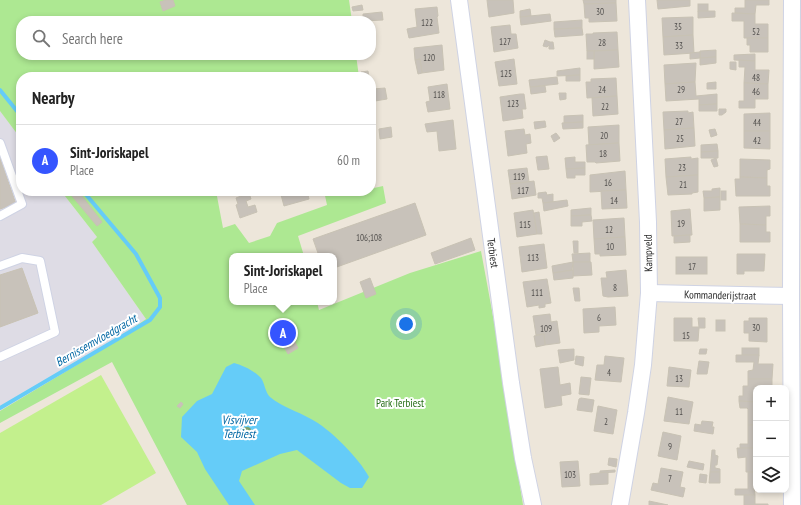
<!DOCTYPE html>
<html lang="en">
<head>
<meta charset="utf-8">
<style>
	body { margin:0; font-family:"PT Sans Narrow",sans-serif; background:#f6f6f6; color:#222 }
	.controls { position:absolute; right:12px; bottom:12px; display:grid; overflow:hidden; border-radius:8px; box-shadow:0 2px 6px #0003 }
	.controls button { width:36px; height:36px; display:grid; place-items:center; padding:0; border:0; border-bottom:1px solid #e0e0e0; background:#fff; color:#222; font:20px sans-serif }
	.you { position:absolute; left:406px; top:324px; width:14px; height:14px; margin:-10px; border:3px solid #fff; border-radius:50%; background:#1a73e8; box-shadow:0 0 0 6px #1a73e833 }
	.badge { display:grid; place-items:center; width:26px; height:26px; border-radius:50%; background:#3555ff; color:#fff; font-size:13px; font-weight:700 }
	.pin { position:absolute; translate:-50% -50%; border:2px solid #fff; box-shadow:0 1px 4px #0006 }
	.popup { position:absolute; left:229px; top:253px; width:108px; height:52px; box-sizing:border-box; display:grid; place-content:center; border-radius:8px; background:#fff; filter:drop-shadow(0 1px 3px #0005); font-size:13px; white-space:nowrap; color:#767676 }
	.popup b { font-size:15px; color:#222 }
	.popup::after { content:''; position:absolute; left:50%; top:100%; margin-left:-8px; border:8px solid transparent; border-top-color:#fff }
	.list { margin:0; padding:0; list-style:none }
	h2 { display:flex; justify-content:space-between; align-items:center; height:52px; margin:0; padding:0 16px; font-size:17px }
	h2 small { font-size:13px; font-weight:400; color:#767676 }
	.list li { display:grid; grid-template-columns:26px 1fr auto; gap:12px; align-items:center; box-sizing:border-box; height:72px; padding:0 16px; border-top:1px solid #e0e0e0 }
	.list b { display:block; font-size:15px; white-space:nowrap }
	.list p { margin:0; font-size:13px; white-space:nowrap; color:#767676 }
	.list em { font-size:13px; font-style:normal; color:#767676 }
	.icon { flex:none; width:22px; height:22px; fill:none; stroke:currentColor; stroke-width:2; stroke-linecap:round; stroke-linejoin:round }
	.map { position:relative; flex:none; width:801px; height:505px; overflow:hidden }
	.search { position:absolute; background:#fff; box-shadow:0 2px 6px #0003; left:16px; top:16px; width:360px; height:44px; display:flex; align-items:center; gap:10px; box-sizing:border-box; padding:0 14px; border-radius:16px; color:#767676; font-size:15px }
	.panel { position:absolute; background:#fff; box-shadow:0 2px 6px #0003; left:16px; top:72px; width:360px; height:124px; border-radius:16px }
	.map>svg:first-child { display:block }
	.industrial { fill:#dedce5 }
	.green { fill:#ade892 }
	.pitch { fill:#c3f08d }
	.water { fill:#65ccf8 }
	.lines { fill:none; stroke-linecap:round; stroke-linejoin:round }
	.stream { stroke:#65ccf8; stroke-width:4 }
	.building { fill:#c8c2ba; stroke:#c8c2b4 }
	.lane-casing { stroke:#cfd3e4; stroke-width:10 }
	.street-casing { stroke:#cfd3e4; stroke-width:18 }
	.lane { stroke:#fff; stroke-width:8 }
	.street { stroke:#fff; stroke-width:16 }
	.tree { fill:#7ea36d }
	.labels { text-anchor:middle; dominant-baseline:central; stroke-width:4; stroke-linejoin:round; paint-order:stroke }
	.number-label { font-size:9px; fill:#52504e }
	.street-label { font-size:11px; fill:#2a2a2a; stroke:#fff }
	.park-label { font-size:11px; fill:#246c14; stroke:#fff }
	.water-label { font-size:12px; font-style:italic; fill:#0368a4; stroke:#fff }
</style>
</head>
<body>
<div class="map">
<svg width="801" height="505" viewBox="0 0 801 505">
	<rect width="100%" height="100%" fill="#ede6da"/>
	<path class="industrial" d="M0,111L21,139V191H61L97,237L92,242L146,319L100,351L0,411Z"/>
	<g class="green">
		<path d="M0,0H349L352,21H21V55H356L359,77H21V139L0,111Z"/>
		<path d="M371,169L374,188L383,186L386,203L298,236L304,256H232V302H317L319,310L410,273L481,251L495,327L523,505H187L112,362L0,423V411L100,351L146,319L92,242L97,237L61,191H216L223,228L235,224L249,243L270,236L277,223L327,205L324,191H371Z"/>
	</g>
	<path class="pitch" d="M101,375L156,473L101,505H0V433Z"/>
	<path class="water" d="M234,363C242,365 255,371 261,378C265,384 265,392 270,397C282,407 297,411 311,419C329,428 359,458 369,477L362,488H350L341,483L297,450L280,454L242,471L239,481L255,505H229L205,469L197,452L181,437L182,417L197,401L212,394L226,367Z"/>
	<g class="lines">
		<g class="stream">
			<path d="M0,90L21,116"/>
			<path d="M0,408L150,320L160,307V298L136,254L83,191"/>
		</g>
	</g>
	<g class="building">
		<path d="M166,0H173L175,6L163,11L160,2Z"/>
		<path d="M487,0H513L514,13L489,17Z"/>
		<path d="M583,0H616V3L584,4Z"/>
		<path d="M657,0H690V6L658,9Z"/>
		<path d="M745,0H769V5H756L755,14L735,13V8H745Z"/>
		<path d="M616,3L617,21L592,22H589V18H585L584,4Z"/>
		<rect x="698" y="4" width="10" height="7"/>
		<path d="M362,5L363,10L353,11L352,7Z"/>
		<path d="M437,7L438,16L437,17L439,33L409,38L407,29L417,27L415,9Z"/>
		<path d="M530,9L531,16L520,17V11Z"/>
		<path d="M698,11H715V17L698,18Z"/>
		<path d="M382,12L383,20L363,21V14Z"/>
		<path d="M732,13L755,14V24H768V38H744V21H732Z"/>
		<path d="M550,14L551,21L521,25L520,17Z"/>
		<path d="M693,17V35L663,37L662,18Z"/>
		<path d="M582,20V28L554,29V22Z"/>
		<path d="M510,25L511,34H516L518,48L494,52L491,27Z"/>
		<path d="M582,28L583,35L555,37L554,29Z"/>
		<path d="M617,32L618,50L587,51L586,34H593V33Z"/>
		<path d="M693,35L694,53L664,55L663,37Z"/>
		<path d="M747,38H768V52H750V45H747Z"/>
		<path d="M545,40L550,42H553L554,49H549V45L547,47L543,46Z"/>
		<path d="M442,45L444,70L422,73L420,59L415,60L414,48Z"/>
		<path d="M618,50L619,67L594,69V51Z"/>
		<path d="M716,50V57L700,58V51Z"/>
		<rect x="587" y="51" width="7" height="8"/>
		<path d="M700,52V58L690,59V53Z"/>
		<path d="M755,54V61L734,60V55Z"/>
		<path d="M716,57V63L700,65V58Z"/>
		<path d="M420,59L422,73L418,74L415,60Z"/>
		<path d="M514,59L517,84L499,86L495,62Z"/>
		<path d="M739,60L755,61V70H769L768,84L744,83L745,67H739Z"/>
		<path d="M730,62H736V70L730,69Z"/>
		<path d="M696,63L695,82L665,84L664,65Z"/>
		<path d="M580,68V75L557,76V71Z"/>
		<path d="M368,71L369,77H362L361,72Z"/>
		<path d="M580,75V81H566V76Z"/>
		<path d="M557,77L558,84L530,87L529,80Z"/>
		<path d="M616,78L617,96L587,98L586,82H591V79Z"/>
		<path d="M695,82L696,96L717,94V104L699,105V99L666,101L665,84Z"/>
		<path d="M716,82V89H707V83Z"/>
		<path d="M744,83L768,84V99H755V108H739V101H744Z"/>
		<path d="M447,84L450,109L428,112L426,102L430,101L428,87Z"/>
		<path d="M545,86L546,92L531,94L530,87Z"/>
		<path d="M385,88L387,99L375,101L373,89Z"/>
		<path d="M559,93H566V99L560,100Z"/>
		<path d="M520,94H524L526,109H522L523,118L503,121L500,97Z"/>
		<path d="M617,96L618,114L593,116L592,98Z"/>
		<path d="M717,104V111H699V105Z"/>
		<path d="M719,109H726V112L722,115H719Z"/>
		<path d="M688,111V113L693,112L694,128L664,130L663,112Z"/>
		<path d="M770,113V131H744V114Z"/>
		<path d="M583,115V122L564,123V116Z"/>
		<path d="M453,120L456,149L439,151L437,131L427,132L425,124Z"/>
		<path d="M545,121L546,127L535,129L534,122Z"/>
		<path d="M583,122V128L563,129L562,123Z"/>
		<path d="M619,125V143L589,145L588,127Z"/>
		<path d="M391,127L392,137L380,139L379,129Z"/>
		<path d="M694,128L695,146L665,149L664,130Z"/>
		<path d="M524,129L525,135L530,134L531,143L526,144L527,153L508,156L505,131Z"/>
		<path d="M715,129L717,135L711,137L709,130Z"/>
		<path d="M744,131H770V149L744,148Z"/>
		<path d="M556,133L560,138L554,142L551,136Z"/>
		<path d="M619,143L620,161L596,163L595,162H587L586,145Z"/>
		<path d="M717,144L718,151L701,152V145Z"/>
		<path d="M718,151V158H701V152Z"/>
		<path d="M547,156L549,169L538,170L536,157Z"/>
		<path d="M575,157V162H585V168L566,169L565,158Z"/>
		<path d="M691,157V159L698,158V175L666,177L665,159Z"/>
		<path d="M0,158L16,204L0,209Z"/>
		<path d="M716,158L718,166L714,167L711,160Z"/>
		<path d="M740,159L770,160V169L767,170V178L740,177Z"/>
		<path d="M527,168L529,182L510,184L508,170Z"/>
		<path d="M585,168V175H575V178H567L566,169Z"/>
		<path d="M625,171L626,190L590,192V175Z"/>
		<path d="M698,175V192L692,193V194L668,195L666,177Z"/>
		<path d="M740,177L767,178V186H770V196H736L735,179H740Z"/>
		<path d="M534,181L536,195L512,199L510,184Z"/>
		<path d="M720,188V197L704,198L703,191H712V189Z"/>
		<path d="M626,190L627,208L602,209L601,191Z"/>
		<path d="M78,191L102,222L97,226L72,196Z"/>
		<path d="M280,191H307L309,199L284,206Z"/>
		<rect x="721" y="191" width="5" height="9"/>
		<path d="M546,192L547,195L553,194V202L543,203L542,198H538V193Z"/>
		<path d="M249,193L251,199L246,201L248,207L255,205L257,212L240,218L236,205L238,204L236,198Z"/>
		<path d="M720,197V210L704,211V198Z"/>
		<path d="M567,200L568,206L544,211L543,203Z"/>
		<path d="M415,203L426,235L334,268V256H319L313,239Z"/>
		<path d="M770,206V216H766V225L740,224L739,207Z"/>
		<path d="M591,208V215L571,216V210Z"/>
		<path d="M690,209L692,235L672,236L671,211Z"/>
		<path d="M533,210L537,234L517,237L514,213Z"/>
		<path d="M539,212L542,234H537L534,213Z"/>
		<path d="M591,215L592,221L582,222V226H571V216Z"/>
		<path d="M624,218L625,237L594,239L593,220Z"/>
		<path d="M740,224L766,225V232H770V242H740Z"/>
		<path d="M690,235V242L674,243V236Z"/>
		<path d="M625,237L626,255L600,256V254H595L594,239Z"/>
		<path d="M471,238L475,250L435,264L431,253Z"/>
		<path d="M573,241H578V253H574Z"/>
		<path d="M544,244L547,268L522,272L519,247Z"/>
		<path d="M590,253V262H573L572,254Z"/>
		<path d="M737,254H765L764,271H744V274H737Z"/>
		<rect x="676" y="257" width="31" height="17"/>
		<path d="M573,262H591L592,275L573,276Z"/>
		<path d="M573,262L572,270L553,273L552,266Z"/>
		<path d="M22,268L38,313L0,327V275Z"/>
		<path d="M573,270V278L554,280L553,273Z"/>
		<path d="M626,270L628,296L608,297L603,296L601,278H607L606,272Z"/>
		<path d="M370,278L376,294L366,298L360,282Z"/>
		<path d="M547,279L551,303L545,304V307L539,308V305L527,307L523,282Z"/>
		<path d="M573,288H579L580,301H575Z"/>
		<path d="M615,307L616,325L599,326V332L584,333L583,309Z"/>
		<path d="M550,314L551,322L557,321L560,343L545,345L544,334L536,335L533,316Z"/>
		<path d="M674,318H692V327H699L698,318H705V328H699L698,341H674Z"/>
		<path d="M749,318H767V342L749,341V333H744V321H749Z"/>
		<path d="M279,319H283L298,348L288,354L284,347L283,348L272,325L274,322Z"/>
		<rect x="716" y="320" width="9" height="11"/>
		<path d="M544,334L545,345L536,347L534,336Z"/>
		<rect x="742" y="348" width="17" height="7"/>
		<path d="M574,349V360L560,363L558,350Z"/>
		<path d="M700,349H707L706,354H699Z"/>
		<path d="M736,355H759L758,364H773L772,379H748V371L753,370L754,362H736Z"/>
		<path d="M576,356L584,357L583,366L575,364Z"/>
		<path d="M605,356L624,358L621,382L595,380L597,365H604Z"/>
		<path d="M699,361L709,362L707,374H697Z"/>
		<path d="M558,367L560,385L570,383L571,394L561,396L562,405L545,408L540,369Z"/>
		<path d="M669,367L691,370L689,387L667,386Z"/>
		<path d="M581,377L591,378L589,395L579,394Z"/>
		<path d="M748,379H772V388H756V402L739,401V396H743V386H748Z"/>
		<path d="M668,397L693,402L689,424L664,421Z"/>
		<path d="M581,398L594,400L592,412L577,410L579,399Z"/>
		<path d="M739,401L756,402V425H748V409L747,408H740Z"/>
		<path d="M181,402L183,404L180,408L177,406Z"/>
		<path d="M598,406L617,410L613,434L594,431Z"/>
		<path d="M702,421L713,422L712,427H714L713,434L694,431L695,424L701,425Z"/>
		<path d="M748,425H756V448H740V444H748Z"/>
		<path d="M663,432L681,436L677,460L658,456Z"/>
		<path d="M737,448H756V472H746V457L738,458Z"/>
		<path d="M712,450H715V455L718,456L717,465H715V468L720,469V472H710Z"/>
		<path d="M609,458L617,459L616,467L608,465Z"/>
		<path d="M578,461L580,486L562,487L560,462Z"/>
		<path d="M689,461L704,464L703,470L687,467Z"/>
		<path d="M661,468L683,472L680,487L685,488L683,497L651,490L653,483L658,484Z"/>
		<path d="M615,470V472L600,473V471Z"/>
		<path d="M608,472V484L590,485V474Z"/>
		<path d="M710,472H720V483H709Z"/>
		<path d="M748,472H756V487H754L755,495H735V489H748Z"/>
		<path d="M700,474L707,475L706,483L699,482Z"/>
		<path d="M744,495H755V504H768V505H744Z"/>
		<path d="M649,501L668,505H649Z"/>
	</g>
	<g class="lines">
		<defs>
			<g id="lane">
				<path d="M0,143L22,204L0,216"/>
				<path d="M0,266L22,258L40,261L55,332L0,357"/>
			</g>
			<g id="street">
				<path d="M459,0L511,383L523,458L533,505"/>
				<path d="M649,293L791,296"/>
				<path d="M620,505L636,413L643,365L649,293L648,222L637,0"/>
				<path d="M792,505L791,296L792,0"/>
			</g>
		</defs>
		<use href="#lane" class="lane-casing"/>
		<use href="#street" class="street-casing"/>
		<use href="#lane" class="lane"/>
		<use href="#street" class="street"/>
	</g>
	<circle class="tree" cx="247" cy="432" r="5"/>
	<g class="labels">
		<g class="number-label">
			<text x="600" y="11">30</text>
			<text x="427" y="22">122</text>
			<text x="678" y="26">35</text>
			<text x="756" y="31">52</text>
			<text x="505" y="41">127</text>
			<text x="602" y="42">28</text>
			<text x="679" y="45">33</text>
			<text x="429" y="57">120</text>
			<text x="506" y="73">125</text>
			<text x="756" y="77">48</text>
			<text x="602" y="89">24</text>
			<text x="681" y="89">29</text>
			<text x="756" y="91">46</text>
			<text x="439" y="94">118</text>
			<text x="513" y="103">123</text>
			<text x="605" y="106">22</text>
			<text x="679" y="121">27</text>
			<text x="757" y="122">44</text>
			<text x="604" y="135">20</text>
			<text x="680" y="138">25</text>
			<text x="757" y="140">42</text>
			<text x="603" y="153">18</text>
			<text x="682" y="167">23</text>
			<text x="519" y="176">119</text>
			<text x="608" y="182">16</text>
			<text x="683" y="184">21</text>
			<text x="523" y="190">117</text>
			<text x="614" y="200">14</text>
			<text x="681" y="223">19</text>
			<text x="525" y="224">115</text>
			<text x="609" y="229">12</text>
			<text x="369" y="237">106;108</text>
			<text x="610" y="246">10</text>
			<text x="533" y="257">113</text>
			<text x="692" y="266">17</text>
			<text x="615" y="287">8</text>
			<text x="537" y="292">111</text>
			<text x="599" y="317">6</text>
			<text x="756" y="327">30</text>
			<text x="546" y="328">109</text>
			<text x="686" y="335">15</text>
			<text x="609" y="372">4</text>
			<text x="679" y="378">13</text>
			<text x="679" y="411">11</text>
			<text x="606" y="421">2</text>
			<text x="670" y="446">9</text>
			<text x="570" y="474">103</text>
			<text x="670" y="478">7</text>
		</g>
		<g class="street-label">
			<text transform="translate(493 253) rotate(82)">Terbiest</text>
			<text transform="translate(648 253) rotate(-91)">Kampveld</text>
			<text transform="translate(720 295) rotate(1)">Kommanderijstraat</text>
		</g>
		<g class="park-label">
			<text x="400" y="403">Park Terbiest</text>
		</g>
		<g class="water-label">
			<text transform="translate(96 340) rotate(-30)">Bernissemvloedgracht</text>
			<text x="239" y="419">Visvijver<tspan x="239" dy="14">Terbiest</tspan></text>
		</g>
	</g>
</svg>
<div class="controls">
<button>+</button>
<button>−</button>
<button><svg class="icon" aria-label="layers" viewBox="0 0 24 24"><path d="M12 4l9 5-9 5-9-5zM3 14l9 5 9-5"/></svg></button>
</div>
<div class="you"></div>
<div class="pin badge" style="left:283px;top:333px">A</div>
<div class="popup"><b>Sint-Joriskapel</b>Place</div>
<div class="search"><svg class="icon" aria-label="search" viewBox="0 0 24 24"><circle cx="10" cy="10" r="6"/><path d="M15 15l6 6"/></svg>Search here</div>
<section class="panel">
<h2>Nearby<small></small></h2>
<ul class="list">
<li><span class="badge">A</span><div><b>Sint-Joriskapel</b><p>Place</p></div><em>60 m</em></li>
</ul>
</section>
</div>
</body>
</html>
